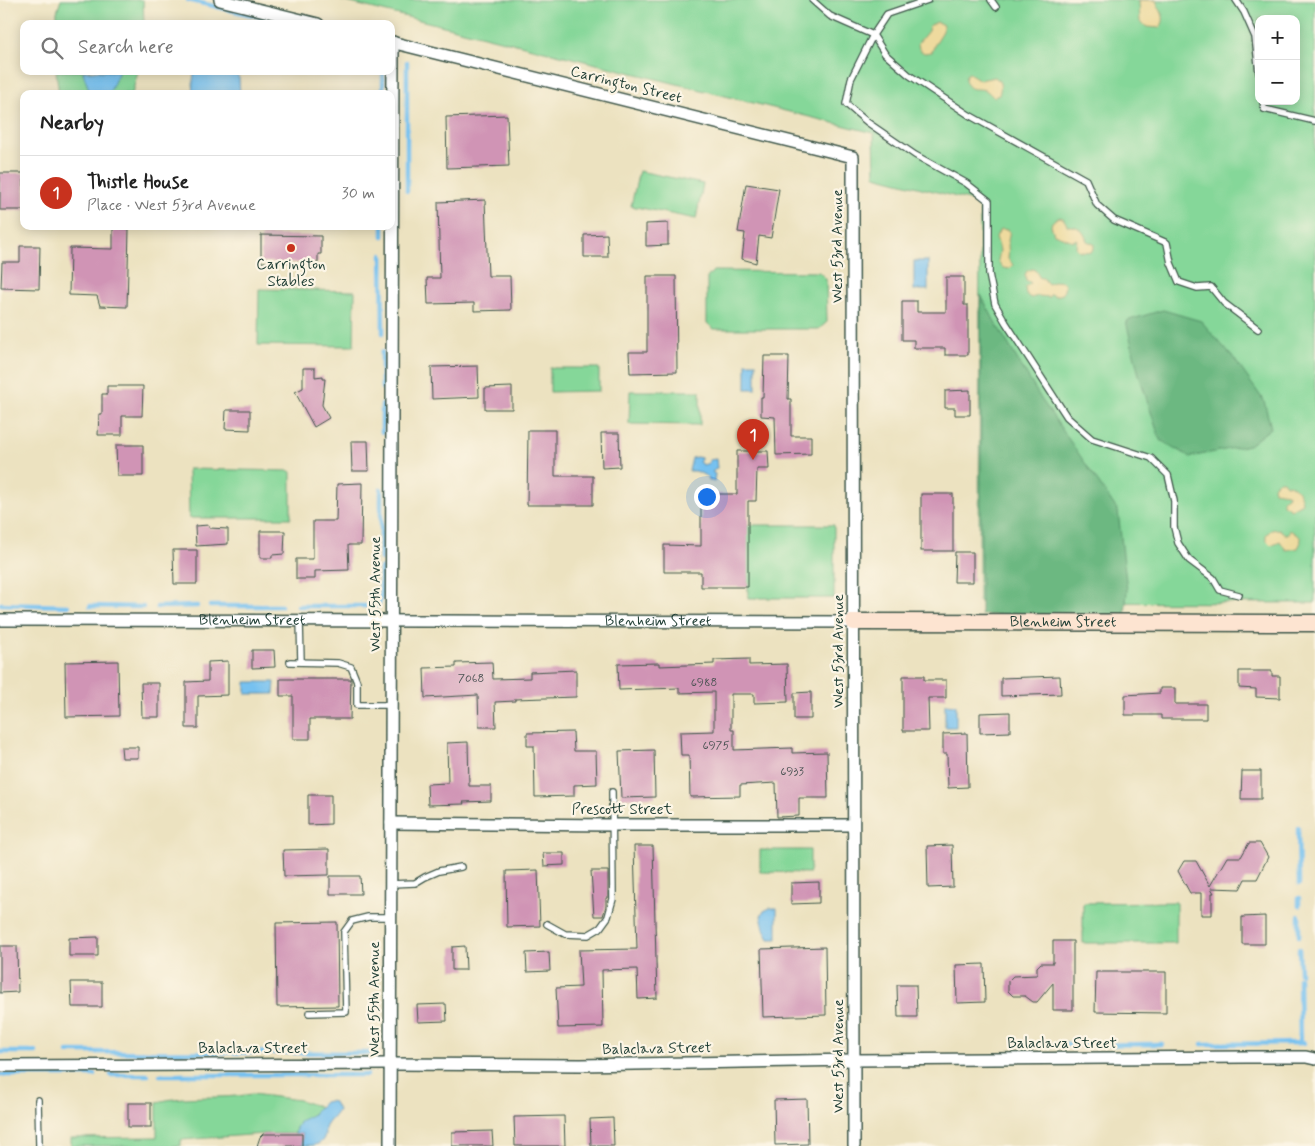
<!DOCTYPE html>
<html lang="en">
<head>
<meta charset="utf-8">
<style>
	body { margin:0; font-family:Mynerve,sans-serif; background:#f2f2f2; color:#222 }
	.controls { position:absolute; right:15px; top:15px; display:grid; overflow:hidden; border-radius:10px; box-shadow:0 2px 12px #0003 }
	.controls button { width:45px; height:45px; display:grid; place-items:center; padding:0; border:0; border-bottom:1px solid #e0e0e0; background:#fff; color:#222; font:25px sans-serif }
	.you { position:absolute; left:706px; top:496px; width:18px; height:18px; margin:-12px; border:4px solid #fff; border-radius:50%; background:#1a73e8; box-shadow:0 0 0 8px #1a73e833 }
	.badge { display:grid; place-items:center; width:32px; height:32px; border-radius:50%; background:#c8321e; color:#fff; font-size:16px; font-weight:700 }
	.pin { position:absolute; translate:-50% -41px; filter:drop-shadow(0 1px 2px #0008) }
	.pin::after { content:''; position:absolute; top:26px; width:18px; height:15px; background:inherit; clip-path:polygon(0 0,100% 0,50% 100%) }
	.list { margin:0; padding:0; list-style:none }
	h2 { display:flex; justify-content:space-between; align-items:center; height:65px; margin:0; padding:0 20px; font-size:21px }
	h2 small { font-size:16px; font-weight:400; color:#767676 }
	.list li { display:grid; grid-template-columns:32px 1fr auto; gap:15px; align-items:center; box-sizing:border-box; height:75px; padding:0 20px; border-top:1px solid #e0e0e0 }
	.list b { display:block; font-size:19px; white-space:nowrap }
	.list p { margin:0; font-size:16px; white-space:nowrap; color:#767676 }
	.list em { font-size:16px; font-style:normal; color:#767676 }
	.icon { flex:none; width:28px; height:28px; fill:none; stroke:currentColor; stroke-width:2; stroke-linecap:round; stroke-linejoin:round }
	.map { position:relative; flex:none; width:1315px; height:1146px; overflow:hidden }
	.search { position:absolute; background:#fff; box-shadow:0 2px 12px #0003; left:20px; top:20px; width:375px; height:55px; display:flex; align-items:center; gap:12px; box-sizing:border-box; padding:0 18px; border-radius:10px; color:#767676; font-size:19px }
	.panel { position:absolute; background:#fff; box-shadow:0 2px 12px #0003; left:20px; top:90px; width:375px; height:140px; border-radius:10px }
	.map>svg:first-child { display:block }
	.green { fill:#85d799; stroke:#528a66; fill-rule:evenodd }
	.forest { fill:#6cb881; stroke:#467a5a }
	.sand { fill:#eeda9e; stroke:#868c69 }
	.water { fill:#76c1f0; stroke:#4a7f92 }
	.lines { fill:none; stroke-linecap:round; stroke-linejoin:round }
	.stream { stroke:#76c1f0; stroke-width:4.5 }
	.building { fill:#d094b5 }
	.lane-casing { stroke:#3e5649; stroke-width:8 }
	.street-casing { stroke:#3e5649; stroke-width:14 }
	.secondary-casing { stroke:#3e5649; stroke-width:19 }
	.lane { stroke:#fff; stroke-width:5.5 }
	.street { stroke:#fff; stroke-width:11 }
	.secondary { stroke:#fde4d1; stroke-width:16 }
	.poi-dot { fill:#c8321e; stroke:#fcf5e5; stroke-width:2 }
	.labels { text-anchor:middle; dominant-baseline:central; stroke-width:4.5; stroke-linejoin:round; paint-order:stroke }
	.number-label { font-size:12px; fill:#4b5354 }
	.street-label { font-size:15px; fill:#1f3d34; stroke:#fcf5e5 }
	.poi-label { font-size:15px; fill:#1f3d34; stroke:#fcf5e5 }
</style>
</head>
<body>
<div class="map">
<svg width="1315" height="1146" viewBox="0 0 1315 1146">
	<rect width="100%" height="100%" fill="#fcf5e5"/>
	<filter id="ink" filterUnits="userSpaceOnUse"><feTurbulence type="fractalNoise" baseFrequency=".02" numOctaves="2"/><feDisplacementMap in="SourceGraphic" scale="10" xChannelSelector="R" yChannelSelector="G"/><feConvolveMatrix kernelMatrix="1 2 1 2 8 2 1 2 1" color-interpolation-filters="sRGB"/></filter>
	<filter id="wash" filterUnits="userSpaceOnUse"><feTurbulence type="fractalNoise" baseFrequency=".0096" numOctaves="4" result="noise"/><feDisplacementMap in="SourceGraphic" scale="20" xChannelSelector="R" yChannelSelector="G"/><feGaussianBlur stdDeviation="1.12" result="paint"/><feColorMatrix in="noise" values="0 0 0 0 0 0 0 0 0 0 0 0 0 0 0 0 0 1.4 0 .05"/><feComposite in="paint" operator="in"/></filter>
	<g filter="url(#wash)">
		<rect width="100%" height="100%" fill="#ece2c0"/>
		<g class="green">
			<path d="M61,0H143L144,24H57V12Z"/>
			<path d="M339,0H1315V603L979,602L980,203L875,176L874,133ZM1259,19H1296V101H1259Z"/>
			<path d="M56,71H138L132,94H59Z"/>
			<path d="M639,171L703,184L696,219L631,206Z"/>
			<path d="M713,271L819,272L826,279L827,322L819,329H714L707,323V278Z"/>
			<path d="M259,289L355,291L354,346L258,345Z"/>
			<path d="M550,368H599V391L550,392Z"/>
			<path d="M630,391H700V425L629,424Z"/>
			<path d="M188,469L291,471V518H189Z"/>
			<path d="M747,525H834V598H748Z"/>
			<path d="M760,850H810V873L760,872Z"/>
			<path d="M1176,902V943H1083V903Z"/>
			<path d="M252,1094L299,1100L320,1107C311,1119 296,1118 295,1134H263L181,1140V1146H71V1138L157,1137V1102C189,1094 220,1100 252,1094Z"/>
		</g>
		<g class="forest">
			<path d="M981,295L995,322L1041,399L1118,511L1127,590L1125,616L981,615Z"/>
			<path d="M1163,310L1201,321L1235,360L1264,401L1271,428L1249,445L1190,457L1160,440L1139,375L1126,321Z"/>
		</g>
		<g class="sand">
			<path d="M1139,0H1156C1159,11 1168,16 1160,28L1147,27L1140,22Z"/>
			<path d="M937,22L943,25V31L935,44L932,52L924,53L919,49L918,43L928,31L929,26Z"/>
			<path d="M969,73L980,80L995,77C1002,82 1001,88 999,95L994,97C991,96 990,93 987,91C978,86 970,94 965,80L966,75Z"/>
			<path d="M1058,217L1063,218L1068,226C1078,225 1084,231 1087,241L1094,244V248L1091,252L1080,251L1076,248L1077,239L1073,241L1054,234L1051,226L1052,222Z"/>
			<path d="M1000,229L1009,230C1010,236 1008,237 1008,243C1008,247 1009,253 1008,259L1013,265L1009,269L1003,268L998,261L1000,250L996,237Z"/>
			<path d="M1032,269L1035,270L1040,278H1043L1048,284L1056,281L1063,282L1065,286L1063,294L1055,296L1051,294L1049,297L1038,296L1031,298L1026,295L1025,287L1031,283L1026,280L1025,275L1027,271Z"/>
			<path d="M1278,481H1283L1286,485L1289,484C1296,487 1302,495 1302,503L1291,509L1283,504V499L1288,495L1287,493L1274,491L1273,486Z"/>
			<path d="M1279,529L1285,534H1288L1290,530L1300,537L1301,542L1298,548L1286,550L1280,541L1271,545L1266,540V535L1271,530Z"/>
		</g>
		<g class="water">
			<path d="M83,71H119L109,94H89C89,85 84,80 83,71Z"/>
			<path d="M194,71H235L239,78L240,94H192Z"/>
			<rect x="914" y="261" width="14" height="29"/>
			<rect x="746" y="363" width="10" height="26"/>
			<path d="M696,457L702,458L699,462L703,465L709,463V460L716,459L717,468L712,472L715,474L714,481H709L708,477L696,471H689L692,458Z"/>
			<path d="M246,682H275L274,694H246Z"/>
			<path d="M945,704L956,705V727H945Z"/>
			<path d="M770,908H777V939H769L764,929L761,916L764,911Z"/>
			<path d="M329,1101L334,1102L338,1110C335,1117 329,1120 326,1126C324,1131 325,1129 325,1134C323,1146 312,1146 302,1145V1134H295L296,1128L300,1121L312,1115L324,1102Z"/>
		</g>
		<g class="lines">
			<g class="stream">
				<path d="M188,0L264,18"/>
				<path d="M277,21L289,24"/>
				<path d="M407,62V191"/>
				<path d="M383,94V71"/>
				<path d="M383,236V226"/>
				<path d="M382,255L383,333"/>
				<path d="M382,388V352"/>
				<path d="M382,432V405"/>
				<path d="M381,559V489"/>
				<path d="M1,604L68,606"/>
				<path d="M90,606L143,607"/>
				<path d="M210,606H281"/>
				<path d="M298,606H378L381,598V568"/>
				<path d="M157,607L197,606"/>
				<path d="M1298,828L1299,884"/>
				<path d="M1299,898V906"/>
				<path d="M1299,916V936"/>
				<path d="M1299,949L1300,973"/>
				<path d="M1299,978L1300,1043"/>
				<path d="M1202,1044L1304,1043"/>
				<path d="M1045,1045L1162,1044"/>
				<path d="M0,1052H36"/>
				<path d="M68,1052L369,1053"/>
				<path d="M0,1075H95"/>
				<path d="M111,1075H148"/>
				<path d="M160,1075H367"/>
			</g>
		</g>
		<g id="blocks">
			<g class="building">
				<path d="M507,115L509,166L447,168L446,117Z"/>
				<rect x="0" y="173" width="24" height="37"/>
				<path d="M746,184L779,189L771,238L759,236L756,263L742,259L745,233L738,232Z"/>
				<path d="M485,200L488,276H510L511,310L474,311V303L428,304L427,278H440L438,202Z"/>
				<path d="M668,223V245L646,246V224Z"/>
				<path d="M113,228L129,229L127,307L100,306L97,296L69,295L70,248L113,249Z"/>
				<path d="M607,234L608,257H584V235Z"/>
				<path d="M261,235L321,236V254H318V263L261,262Z"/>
				<path d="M20,246H40L39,289L1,288L2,262H20Z"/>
				<path d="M647,276H676L677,372L630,373L629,352H647Z"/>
				<path d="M946,277H964V305H968V355H945V348H914V340H902V301H917V312H946Z"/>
				<path d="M764,356H789L788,399H791V436H811V454L776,455L775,417L761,416V397H763Z"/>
				<path d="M478,366L479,397L432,399L431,367Z"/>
				<path d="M303,368H315V377L323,376V379H325L322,405L329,418L314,427L295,392L303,388Z"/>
				<path d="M107,386H143L142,416H122V435H98L99,414H102V394H107Z"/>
				<path d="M512,387V409H485V388Z"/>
				<path d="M970,390V415H955V408H945V391Z"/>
				<path d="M226,410H250V430L225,429Z"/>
				<path d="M528,430H555V476H593V505H527Z"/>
				<path d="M601,433H619L620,467L602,468Z"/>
				<path d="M351,441H368L369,471H352Z"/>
				<path d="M116,445H143V476H117Z"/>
				<path d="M737,451H768L769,469H757L756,501H748V587H701V572H664V545L701,546V494H737Z"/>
				<path d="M362,483L361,545H348L349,570L315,571V579H296V559H313V521H336L337,484Z"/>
				<rect x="921" y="494" width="32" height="57"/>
				<path d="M209,525V528L228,529V544L196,546L195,526Z"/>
				<path d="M260,531H285L284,554L272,555V558H260Z"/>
				<path d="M173,550H197V584H174Z"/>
				<path d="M955,552H973V582H954Z"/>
				<path d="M252,650H274L275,667L252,668Z"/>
				<path d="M749,659V665L787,664L788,702L754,703V694H731V730H734V750L792,748V753L827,752L828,798H799V816L777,817L776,783L740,785V796L690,797L689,755H681L680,732L714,731V692L679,693V688L619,690L618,664L659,663V666L714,664V660Z"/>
				<path d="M118,661L119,716L66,717L65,662Z"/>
				<path d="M228,661V695L198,696V728H186V682L208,681V662Z"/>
				<path d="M492,662L493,679L530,678V672L576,670V697L515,699V701L495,702L496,727H479L478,695L425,698L424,668L456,667V663Z"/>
				<path d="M1239,671H1272V676H1280V698L1256,697V689L1239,688Z"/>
				<path d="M903,676H924V680H946V698H928L929,731H903Z"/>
				<path d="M1060,676L1061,694L1001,696V678Z"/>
				<path d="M280,679H351L350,719H310V739H293V696H280Z"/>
				<path d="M141,683H159V717H142Z"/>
				<path d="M1160,688H1175V704H1206V719H1161V715H1125V695L1160,693Z"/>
				<path d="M811,692V719H794V693Z"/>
				<path d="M1010,712V732L980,733V713Z"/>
				<path d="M573,732L574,751H596L597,784L574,785V796L535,797L534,746H527V733Z"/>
				<path d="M967,733L968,787L948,788L947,754H943V734Z"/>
				<path d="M468,742L469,786H491V801L463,802L464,804L428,805L427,784L448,783L447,743Z"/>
				<path d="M121,747H138V758H122Z"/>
				<path d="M654,750L655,797L621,798L619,751Z"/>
				<path d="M1242,771H1261V799H1241Z"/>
				<path d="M308,795H331V824L308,825Z"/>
				<path d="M1249,843H1260L1268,857L1257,879H1245L1240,889L1211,888L1214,893H1212V915H1201V893H1190L1178,871L1184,861H1196L1210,886L1227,857H1241Z"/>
				<path d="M952,845L953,887L928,888L927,846Z"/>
				<path d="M634,846H653L657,998L638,999L637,969L602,970L603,1027L558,1028L556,988L581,987L579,950L637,949Z"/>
				<path d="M329,849V875L284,876L283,850Z"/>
				<path d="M543,853H564V865L544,866Z"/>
				<path d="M538,870L540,926L507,927L506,871Z"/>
				<path d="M591,871H608V898H606V906L603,916H594Z"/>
				<path d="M330,876H360L361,894H330Z"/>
				<path d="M819,882V903L791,904V883Z"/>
				<path d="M1265,916V944H1242V917Z"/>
				<path d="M337,922L338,1006L277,1007L276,923Z"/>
				<path d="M98,937V956H69V938Z"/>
				<path d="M1053,941H1073V1010H1053V983L1037,1002H1033L1025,996H1013L1008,991V981L1013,976L1037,975V967L1041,963H1053Z"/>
				<path d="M0,946H17L18,992L0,993Z"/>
				<path d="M465,946L466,970H452V947Z"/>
				<path d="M825,947L826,1015L763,1017L761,949Z"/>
				<path d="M549,952L550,971L527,972L526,953Z"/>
				<path d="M984,964L985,1002L957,1003L956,965Z"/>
				<path d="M1096,972H1166V1013L1095,1012Z"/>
				<path d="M71,982H102V1007H72Z"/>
				<path d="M897,985H916L917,1017H898Z"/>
				<path d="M446,1004L447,1021L418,1022L417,1005Z"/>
				<path d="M807,1099L808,1144L775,1145L774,1100Z"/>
				<rect x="128" y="1103" width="23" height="24"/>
				<path d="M564,1116L565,1146H515L514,1117Z"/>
				<path d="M613,1118L614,1146H591L590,1119Z"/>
				<path d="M492,1131L493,1146H452V1132Z"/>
				<path d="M263,1134H302V1146H257L260,1137Z"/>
			</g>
		</g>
	</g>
	<g filter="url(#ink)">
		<use href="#blocks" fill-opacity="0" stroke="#3e5649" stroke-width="1"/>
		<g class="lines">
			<defs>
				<g id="lane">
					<path d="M812,0L830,16L873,35L885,54L909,75L969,115L1086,180L1097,205L1114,220L1167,243L1171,263L1179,282L1197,288L1211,287L1224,303L1258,329"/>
					<path d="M928,0L887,14L873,35L851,79L846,104L867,122L915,155L966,183L989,201V274L995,304L1006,323L1067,417L1092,439L1151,458L1168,475L1174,501V527L1178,543L1189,560L1213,578L1220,590L1239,595"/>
					<path d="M991,0L996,7"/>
					<path d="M1236,0L1244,12L1255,37L1259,73"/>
					<path d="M1263,101L1264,109L1315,121"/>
					<path d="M300,620L301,662"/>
					<path d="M290,662L338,663L351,667L357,682V705H391"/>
					<path d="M391,884L415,883L425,877L439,871L461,867"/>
					<path d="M547,924L565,934L588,935L600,928L608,917L613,899L612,792"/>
					<path d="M309,1013L346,1012L344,932L352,921L368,917H391"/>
					<path d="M38,1100L39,1146"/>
				</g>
				<g id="street">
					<path d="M220,0L318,24"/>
					<path d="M391,42L853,157L854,1146"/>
					<path id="s1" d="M0,620L854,622"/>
					<path d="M391,823L612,825H853"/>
					<path d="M0,1066L390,1064L581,1065L854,1060L1246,1057H1306L1315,1059"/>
					<path d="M390,1146L393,42"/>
				</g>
				<g id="secondary">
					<path id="s2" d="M854,622L1315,623"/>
				</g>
			</defs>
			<use href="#lane" class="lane-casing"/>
			<use href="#street" class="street-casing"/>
			<use href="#secondary" class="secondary-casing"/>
			<use href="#lane" class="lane"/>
			<use href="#street" class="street"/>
			<use href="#secondary" class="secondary"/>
		</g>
	</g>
	<circle class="poi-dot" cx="291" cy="248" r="5"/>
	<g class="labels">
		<g class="number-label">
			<text x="471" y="679">7068</text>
			<text x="704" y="683">6988</text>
			<text x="716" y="746">6975</text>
			<text x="792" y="772">6933</text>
		</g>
		<g class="street-label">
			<text transform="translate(626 85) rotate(14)">Carrington Street</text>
			<text transform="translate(838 246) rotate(-90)">West 53rd Avenue</text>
			<text transform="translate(376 594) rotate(-90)">West 55th Avenue</text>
			<text stroke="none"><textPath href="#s1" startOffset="252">Blenheim Street</textPath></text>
			<text stroke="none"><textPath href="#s1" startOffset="658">Blenheim Street</textPath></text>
			<text stroke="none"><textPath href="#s2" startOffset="209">Blenheim Street</textPath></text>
			<text transform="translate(839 651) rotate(-90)">West 53rd Avenue</text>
			<text x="622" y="810">Prescott Street</text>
			<text transform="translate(375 999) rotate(-90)">West 55th Avenue</text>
			<text x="1062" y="1044">Balaclava Street</text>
			<text x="253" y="1049">Balaclava Street</text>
			<text transform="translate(657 1049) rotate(-1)">Balaclava Street</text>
			<text transform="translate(839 1056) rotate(-90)">West 53rd Avenue</text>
		</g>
		<g class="poi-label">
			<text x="291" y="265">Carrington<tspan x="291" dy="17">Stables</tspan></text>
		</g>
	</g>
</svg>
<div class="controls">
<button>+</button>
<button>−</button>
</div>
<div class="you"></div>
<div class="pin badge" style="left:753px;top:460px">1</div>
<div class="search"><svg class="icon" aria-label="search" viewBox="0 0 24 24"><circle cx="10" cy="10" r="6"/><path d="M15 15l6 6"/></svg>Search here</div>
<section class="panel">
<h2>Nearby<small></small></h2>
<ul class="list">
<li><span class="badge">1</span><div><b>Thistle House</b><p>Place · West 53rd Avenue</p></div><em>30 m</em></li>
</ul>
</section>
</div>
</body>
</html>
